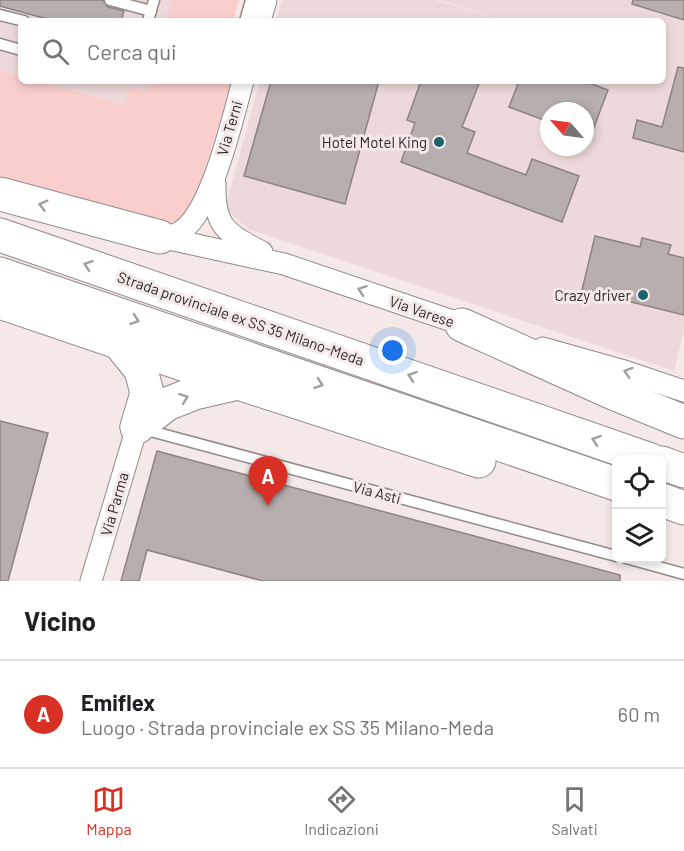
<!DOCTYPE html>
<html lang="it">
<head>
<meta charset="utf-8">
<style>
	body { margin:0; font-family:Barlow,sans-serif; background:#f2f2f2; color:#202124 }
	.controls { position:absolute; right:18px; bottom:18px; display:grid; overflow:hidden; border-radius:9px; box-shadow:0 3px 9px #0003 }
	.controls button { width:54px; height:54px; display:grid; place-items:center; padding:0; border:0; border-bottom:2px solid #e0e0e0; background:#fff; color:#202124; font:30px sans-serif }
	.compass { position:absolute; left:540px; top:102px; width:54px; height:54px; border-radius:50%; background:#fff; box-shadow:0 3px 9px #0003; rotate:298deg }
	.you { position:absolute; left:393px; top:351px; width:21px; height:21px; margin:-15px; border:4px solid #fff; border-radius:50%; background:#1a73e8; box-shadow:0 0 0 9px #1a73e833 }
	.badge { display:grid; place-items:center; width:39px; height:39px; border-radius:50%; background:#d93025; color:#fff; font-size:20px; font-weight:700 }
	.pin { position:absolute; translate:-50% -50px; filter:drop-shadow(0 2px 3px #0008) }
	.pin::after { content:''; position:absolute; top:32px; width:21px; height:18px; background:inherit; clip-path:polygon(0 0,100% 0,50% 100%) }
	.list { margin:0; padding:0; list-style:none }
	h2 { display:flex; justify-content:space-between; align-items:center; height:78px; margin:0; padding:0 24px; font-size:26px }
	h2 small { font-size:20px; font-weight:400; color:#757577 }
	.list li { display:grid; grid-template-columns:39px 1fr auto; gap:18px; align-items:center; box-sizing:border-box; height:108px; padding:0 24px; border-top:2px solid #e0e0e0 }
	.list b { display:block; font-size:22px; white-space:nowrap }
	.list p { margin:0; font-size:20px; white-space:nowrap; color:#757577 }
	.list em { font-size:20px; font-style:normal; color:#757577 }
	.icon { flex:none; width:33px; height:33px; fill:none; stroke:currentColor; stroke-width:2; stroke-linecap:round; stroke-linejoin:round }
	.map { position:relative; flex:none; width:684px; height:581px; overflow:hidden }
	.search { position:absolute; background:#fff; box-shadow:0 3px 9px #0003; left:18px; right:18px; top:18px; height:66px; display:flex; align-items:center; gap:15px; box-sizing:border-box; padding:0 21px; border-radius:9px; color:#757577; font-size:22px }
	.sheet { height:186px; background:#fff }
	nav { display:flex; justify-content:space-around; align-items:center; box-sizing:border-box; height:84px; border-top:2px solid #e0e0e0; background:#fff; font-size:16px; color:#757577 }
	nav a { display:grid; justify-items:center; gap:3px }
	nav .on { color:#d93025 }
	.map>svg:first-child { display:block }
	.built { fill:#edd9d9; fill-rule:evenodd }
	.green { fill:#fbcece }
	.building { fill:#b8aeae; stroke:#8d8383; stroke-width:1.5 }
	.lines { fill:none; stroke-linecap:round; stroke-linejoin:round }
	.service-casing { stroke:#938989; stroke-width:13 }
	.minor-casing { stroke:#938989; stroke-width:23 }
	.trunk-casing { stroke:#938989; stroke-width:35 }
	.service { stroke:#fff; stroke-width:10 }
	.minor { stroke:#fff; stroke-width:21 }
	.trunk { stroke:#fff; stroke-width:33 }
	.oneway { stroke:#a09f9f }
	.poi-dot { fill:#18656d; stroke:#f4e9e8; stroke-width:2 }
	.labels { text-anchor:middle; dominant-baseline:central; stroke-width:6; stroke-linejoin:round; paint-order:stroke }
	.street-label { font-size:15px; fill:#2d2929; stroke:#f4e9e8 }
	.poi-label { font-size:15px; fill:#2d2929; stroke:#f4e9e8; text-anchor:end }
</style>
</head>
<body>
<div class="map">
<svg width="684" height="581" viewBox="0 0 684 581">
	<rect width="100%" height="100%" fill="#f4e9e8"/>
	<g class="built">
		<path d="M0,0H172L166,21H21V76L0,70Z"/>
		<path d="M282,0H435L502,20L440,0H684V330L674,371L248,229L225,208L260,81H663V21H276ZM549,111H585V147H549Z"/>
		<path d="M38,81H149L146,92L125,106Z"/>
	</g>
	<g class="green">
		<path d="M172,0H239L233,21H166Z"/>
		<path d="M0,70L21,76V81H38L125,105L130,88L146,92L149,81H232C223,108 199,202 182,218C179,221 173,223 169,225L0,185Z"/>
	</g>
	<g class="building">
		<path d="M0,0H103L108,7L124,11L121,21H54L0,6Z"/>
		<path d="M633,0H684V20L632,4Z"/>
		<path d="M678,67L684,68V152L633,138L637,120L662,127Z"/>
		<path d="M271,81H379L345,204L244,176Z"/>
		<path d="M421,81H480L462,127L475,132L467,153L526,175L532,159L579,176L562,222L401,162L415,123L407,120Z"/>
		<path d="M519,81H584L608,90L587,146L585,145V111H549V122L509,107Z"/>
		<path d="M595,236L640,247L642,238L671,245L668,254L684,258V315L582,290Z"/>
		<path d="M0,421L48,433L8,581H0Z"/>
		<path d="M157,451L620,575V581H263L147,550L139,581H121Z"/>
	</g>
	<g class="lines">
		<defs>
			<g id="service">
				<path d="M110,0L151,11"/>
				<path d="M0,15L24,21"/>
				<path d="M148,21L154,0"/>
				<path d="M245,21L251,0"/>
				<path d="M0,44L21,50"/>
				<path d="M143,429L616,556"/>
				<path d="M626,558L684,574"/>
			</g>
			<g id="minor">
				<path d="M260,21L266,0"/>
				<path d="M215,184C214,227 226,233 262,252"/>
				<path d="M160,237L284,264L473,328"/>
				<path d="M160,237C165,236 173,236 178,233C211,217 233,116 243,81"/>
				<path d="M543,348L621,370L684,391"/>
				<path d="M91,581L137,427"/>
			</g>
			<g id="trunk">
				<path d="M0,194L160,237"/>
				<path d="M0,235L651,460"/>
				<path d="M0,274L616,484"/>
				<path d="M0,302L238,383L479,461"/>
				<path d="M462,325L613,393L684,422"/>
				<path d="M120,344L141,370L147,393L137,427"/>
				<path d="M137,427L167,404L195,393L238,383"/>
				<path d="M662,463L684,471"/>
				<path d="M662,500L684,508"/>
			</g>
		</defs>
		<use href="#service" class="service-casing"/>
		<use href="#minor" class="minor-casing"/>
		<use href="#trunk" class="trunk-casing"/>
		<use href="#service" class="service"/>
		<use href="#minor" class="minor"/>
		<use href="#trunk" class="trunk"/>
	</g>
	<defs><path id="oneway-chevron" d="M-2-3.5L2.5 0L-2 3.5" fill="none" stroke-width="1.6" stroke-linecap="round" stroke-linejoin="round" transform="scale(1.5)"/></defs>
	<g class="oneway">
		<use href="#oneway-chevron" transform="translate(43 205) rotate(-165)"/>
		<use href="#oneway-chevron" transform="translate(88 265) rotate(-161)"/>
		<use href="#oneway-chevron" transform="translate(362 290) rotate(-161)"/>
		<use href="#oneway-chevron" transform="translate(135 320) rotate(19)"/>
		<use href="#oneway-chevron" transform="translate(628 372) rotate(-162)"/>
		<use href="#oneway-chevron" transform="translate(412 376) rotate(-161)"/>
		<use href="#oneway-chevron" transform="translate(319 384) rotate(19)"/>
		<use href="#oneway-chevron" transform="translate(184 398) rotate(-21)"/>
		<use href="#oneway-chevron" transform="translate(596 440) rotate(-161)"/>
	</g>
	<g class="poi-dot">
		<circle cx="439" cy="142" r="6"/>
		<circle cx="643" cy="295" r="6"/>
	</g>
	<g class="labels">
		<g class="street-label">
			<text transform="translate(229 128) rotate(-74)">Via Terni</text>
			<text transform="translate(422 311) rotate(19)">Via Varese</text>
			<text transform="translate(241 318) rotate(19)">Strada provinciale ex SS 35 Milano-Meda</text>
			<text transform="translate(377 492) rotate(15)">Via Asti</text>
			<text transform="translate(114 504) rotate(-74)">Via Parma</text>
		</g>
		<g class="poi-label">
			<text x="427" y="142">Hotel Motel King</text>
			<text x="631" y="295">Crazy driver</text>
		</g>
	</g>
</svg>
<div class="controls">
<button><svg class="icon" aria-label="locate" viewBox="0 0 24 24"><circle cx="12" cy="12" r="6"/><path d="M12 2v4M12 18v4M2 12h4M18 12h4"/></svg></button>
<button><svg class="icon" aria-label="layers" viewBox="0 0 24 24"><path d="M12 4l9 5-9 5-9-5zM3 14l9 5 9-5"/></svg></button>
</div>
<svg class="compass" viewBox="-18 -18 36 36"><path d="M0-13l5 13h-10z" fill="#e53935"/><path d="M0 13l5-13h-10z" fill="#757577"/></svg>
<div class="you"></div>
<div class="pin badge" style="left:268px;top:506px">A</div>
<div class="search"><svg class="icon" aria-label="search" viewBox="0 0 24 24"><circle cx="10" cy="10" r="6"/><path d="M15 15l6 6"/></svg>Cerca qui</div>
</div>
<section class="sheet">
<h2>Vicino<small></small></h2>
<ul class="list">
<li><span class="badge">A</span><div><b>Emiflex</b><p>Luogo · Strada provinciale ex SS 35 Milano-Meda</p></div><em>60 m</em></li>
</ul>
</section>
<nav>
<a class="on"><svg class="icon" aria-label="map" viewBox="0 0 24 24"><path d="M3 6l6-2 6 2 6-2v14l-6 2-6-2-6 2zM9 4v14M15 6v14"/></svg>Mappa</a>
<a><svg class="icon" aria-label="directions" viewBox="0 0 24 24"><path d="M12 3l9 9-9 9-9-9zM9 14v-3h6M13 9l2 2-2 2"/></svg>Indicazioni</a>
<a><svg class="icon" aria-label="saved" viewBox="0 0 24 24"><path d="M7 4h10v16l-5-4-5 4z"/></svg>Salvati</a>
</nav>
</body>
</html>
